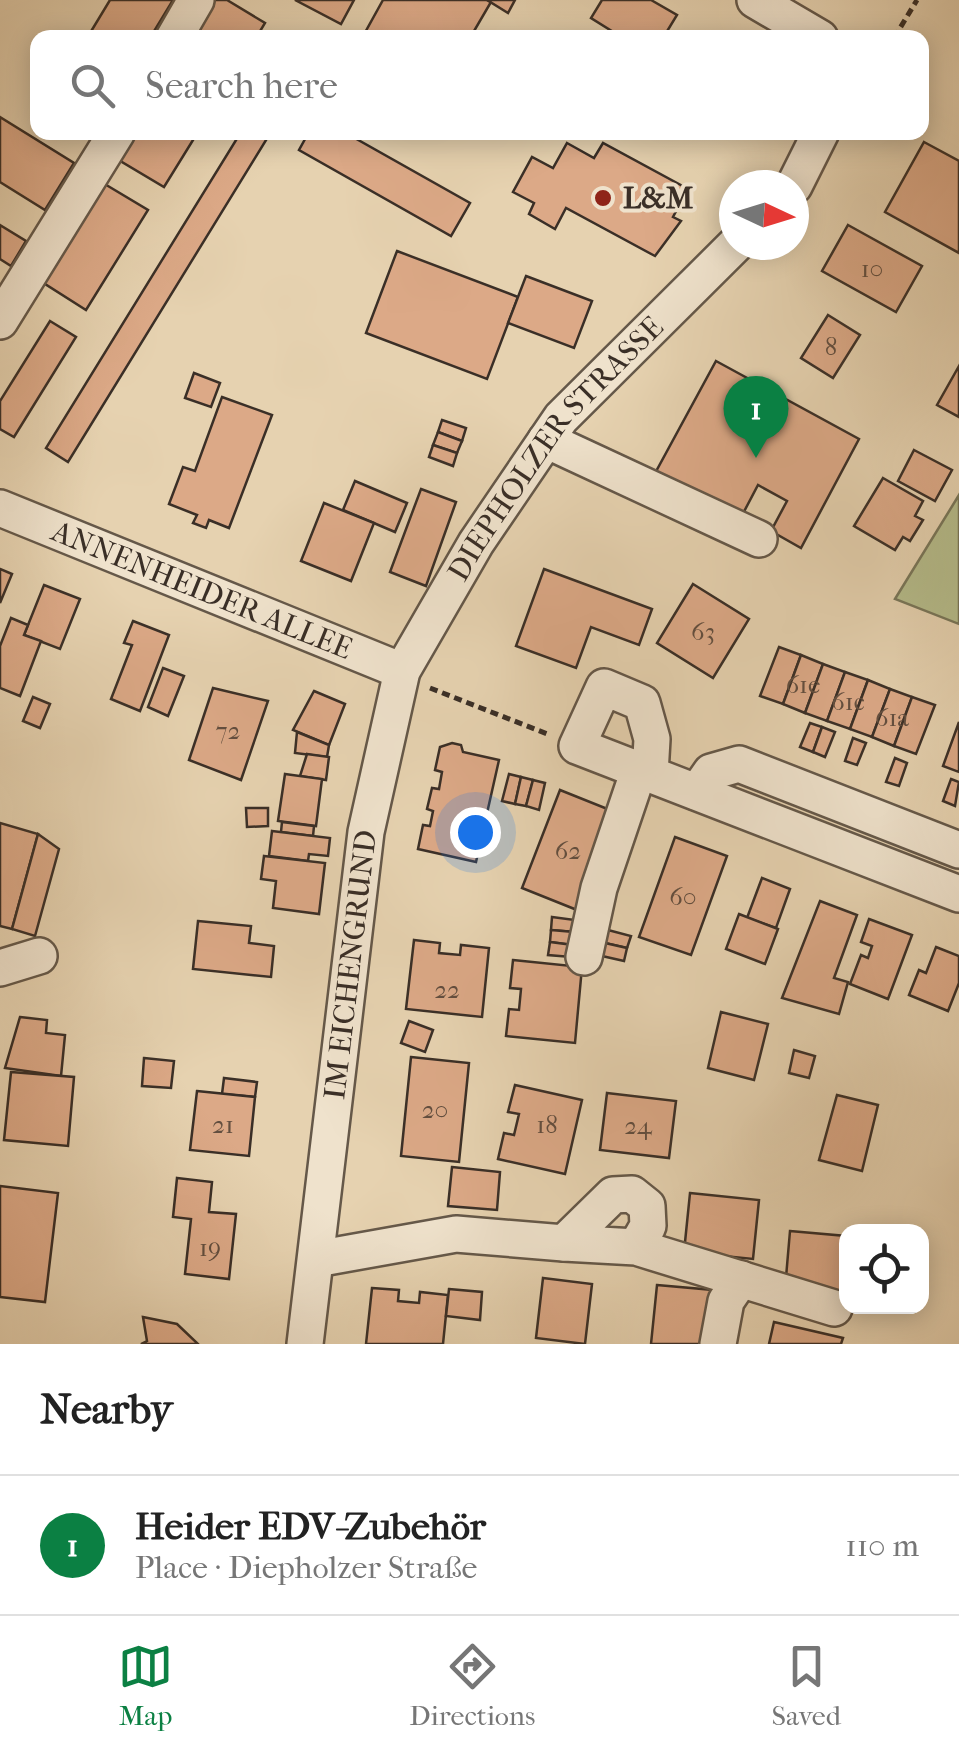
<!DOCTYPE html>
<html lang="en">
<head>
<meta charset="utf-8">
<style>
	body { margin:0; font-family:"IM FELL French Canon",serif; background:#f2f2f2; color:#222 }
	.controls { position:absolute; right:30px; bottom:30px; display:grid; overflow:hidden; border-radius:20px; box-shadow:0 5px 25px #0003 }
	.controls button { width:90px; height:90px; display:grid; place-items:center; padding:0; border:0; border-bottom:2px solid #e0e0e0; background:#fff; color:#222; font:50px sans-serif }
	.compass { position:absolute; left:719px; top:170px; width:90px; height:90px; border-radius:50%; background:#fff; box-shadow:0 5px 25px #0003; rotate:94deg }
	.you { position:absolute; left:475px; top:832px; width:35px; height:35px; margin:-25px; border:8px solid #fff; border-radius:50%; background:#1a73e8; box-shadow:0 0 0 15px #1a73e833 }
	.badge { display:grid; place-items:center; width:65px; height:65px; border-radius:50%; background:#0b8043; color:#fff; font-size:32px; font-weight:700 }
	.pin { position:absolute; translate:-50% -82px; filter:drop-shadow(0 2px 5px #0008) }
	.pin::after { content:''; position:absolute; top:52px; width:35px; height:30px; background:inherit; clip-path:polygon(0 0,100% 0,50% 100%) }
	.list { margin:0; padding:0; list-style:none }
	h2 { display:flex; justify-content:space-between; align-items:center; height:130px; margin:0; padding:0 40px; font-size:42px }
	h2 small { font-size:32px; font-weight:400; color:#767676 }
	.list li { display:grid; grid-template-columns:65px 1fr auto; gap:30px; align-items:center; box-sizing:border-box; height:140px; padding:0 40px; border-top:2px solid #e0e0e0 }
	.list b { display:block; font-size:38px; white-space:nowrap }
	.list p { margin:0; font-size:32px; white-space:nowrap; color:#767676 }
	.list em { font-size:32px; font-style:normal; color:#767676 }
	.icon { flex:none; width:55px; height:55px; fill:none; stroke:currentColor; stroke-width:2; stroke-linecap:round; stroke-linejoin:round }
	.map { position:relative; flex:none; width:959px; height:1344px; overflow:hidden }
	.search { position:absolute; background:#fff; box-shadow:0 5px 25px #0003; left:30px; right:30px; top:30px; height:110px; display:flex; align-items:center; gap:25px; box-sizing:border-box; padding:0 35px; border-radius:20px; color:#767676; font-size:38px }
	.sheet { height:270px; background:#fff }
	nav { display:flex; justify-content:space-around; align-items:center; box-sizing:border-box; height:140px; border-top:2px solid #e0e0e0; background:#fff; font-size:28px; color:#767676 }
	nav a { display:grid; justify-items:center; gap:5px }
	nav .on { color:#0b8043 }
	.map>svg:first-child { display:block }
	.green { fill:#b5bc8b; stroke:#787659; stroke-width:2.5 }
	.building { fill:#dca987; stroke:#3a2f27; stroke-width:2.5 }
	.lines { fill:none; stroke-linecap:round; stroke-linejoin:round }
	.minor-casing { stroke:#655849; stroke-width:40 }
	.path { stroke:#3a2f27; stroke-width:5; stroke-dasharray:8 5; stroke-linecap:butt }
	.minor { stroke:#efe2cc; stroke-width:35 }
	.poi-dot { fill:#8f2418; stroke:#efe2cc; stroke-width:4 }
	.labels { text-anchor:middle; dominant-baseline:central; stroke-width:8; stroke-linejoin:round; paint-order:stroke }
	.number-label { font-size:25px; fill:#624e3f }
	.poi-label { font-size:30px; font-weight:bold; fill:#3a2f27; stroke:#efe2cc; text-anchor:start }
	.street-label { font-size:30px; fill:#3a2f27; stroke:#efe2cc }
</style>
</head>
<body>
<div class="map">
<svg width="959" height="1344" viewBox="0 0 959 1344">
	<rect width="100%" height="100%" fill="#e6d2b0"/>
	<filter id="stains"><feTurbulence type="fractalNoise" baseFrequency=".002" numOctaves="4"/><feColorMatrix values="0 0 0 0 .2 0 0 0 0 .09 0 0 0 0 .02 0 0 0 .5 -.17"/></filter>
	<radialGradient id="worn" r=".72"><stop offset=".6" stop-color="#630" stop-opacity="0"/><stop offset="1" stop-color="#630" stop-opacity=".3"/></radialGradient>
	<path class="green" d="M959,495V624L895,599Z"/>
	<g class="building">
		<path d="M110,0H173L150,38H87Z"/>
		<path d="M215,0H227L265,23L256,38H192Z"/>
		<path d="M295,0H354L341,24Z"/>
		<path d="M383,0H487L491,2L470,38H362Z"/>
		<path d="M487,0H515L508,13Z"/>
		<path d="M602,0H651L677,15L663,38H623L591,18Z"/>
		<path d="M0,117L74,163L45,210L0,182Z"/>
		<path d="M133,132H198L164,187L117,159Z"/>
		<path d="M241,132H271L68,462L46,448Z"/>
		<path d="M309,132H344L470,203L451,236L299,150Z"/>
		<path d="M924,142L959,161V253L885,212Z"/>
		<path d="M567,143L594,158L603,143L688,189L673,217L681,221L655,256L566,208L555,229L529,214L534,203L513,192L532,157L553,168Z"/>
		<path d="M103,183L148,210L86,310L42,282Z"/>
		<path d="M0,225L26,241L11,266L0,259Z"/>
		<path d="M848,225L922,266L896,312L822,271Z"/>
		<path d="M397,251L518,297L487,379L366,333Z"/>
		<path d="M526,276L592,301L574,348L508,323Z"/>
		<path d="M828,315L860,335L833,378L801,358Z"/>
		<path d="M50,321L76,337L14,437L0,429V401Z"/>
		<path d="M716,361L859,439L801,548L771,531L787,501L758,485L738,523L653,477Z"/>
		<path d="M959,366V417L937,405Z"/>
		<path d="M194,373L220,383L211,407L185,398Z"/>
		<path d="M222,397L272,415L229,528L209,520L206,528L193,523L197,515L169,504L183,467L195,471Z"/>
		<path d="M442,420L466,428L462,441L438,432Z"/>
		<path d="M438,432L462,441L457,453L433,445Z"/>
		<path d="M433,445L457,453L453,466L429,457Z"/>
		<path d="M914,450L952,470L935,501L898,481Z"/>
		<path d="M883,478L923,501L915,516L923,520L910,541L903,537L895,550L854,526Z"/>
		<path d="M355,481L407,503L395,532L343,510Z"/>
		<path d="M421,489L456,502L426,586L390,572Z"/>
		<path d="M324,503L374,523L351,581L301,561Z"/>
		<path d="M0,569L12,574L0,603Z"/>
		<path d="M544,569L652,609L639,645L591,627L576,668L516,646Z"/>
		<path d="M693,584L749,619L713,678L657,643Z"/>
		<path d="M44,585L80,599L60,649L24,635Z"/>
		<path d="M11,618L28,625L24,635L41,641L20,696L0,688V646Z"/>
		<path d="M133,621L169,635L140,711L111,699L132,645L124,643Z"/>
		<path d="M779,647L801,655L783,704L760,696Z"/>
		<path d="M801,655L823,664L805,713L783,704Z"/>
		<path d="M823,664L845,672L827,721L805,713Z"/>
		<path d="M163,668L184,676L168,716L148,707Z"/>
		<path d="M845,672L868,680L850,729L827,721Z"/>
		<path d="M868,680L890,689L872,737L850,729Z"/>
		<path d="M213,688L268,701L241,780L189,760Z"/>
		<path d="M890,689L912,697L894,746L872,737Z"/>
		<path d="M314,691L345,704L329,745L293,730Z"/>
		<path d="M33,697L50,704L40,728L23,721Z"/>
		<path d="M912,697L935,705L916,754L894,746Z"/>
		<path d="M959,722V772L943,766Z"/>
		<path d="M810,723L822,727L813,752L800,747Z"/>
		<path d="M822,727L835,732L825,757L813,752Z"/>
		<path d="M297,732L329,745L327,757L295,753Z"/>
		<path d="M853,738L866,743L857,765L845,761Z"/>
		<path d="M452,743L461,745L463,752L499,760L476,862L418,849L423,825L430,826L433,811L427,809L432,788L439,789L442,772L435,770L440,747Z"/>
		<path d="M307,754L329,757L326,780L300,776Z"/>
		<path d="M895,758L907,763L899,786L886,782Z"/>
		<path d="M285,774L322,779L316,826L278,821Z"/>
		<path d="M509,774L521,777L515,804L502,801Z"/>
		<path d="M521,777L533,780L526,806L515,804Z"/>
		<path d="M951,779L959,782L955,806L943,801Z"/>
		<path d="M533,780L545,783L539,810L526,806Z"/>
		<path d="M560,790L615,812L577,910L522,888Z"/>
		<path d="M246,808H268V826L247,827Z"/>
		<path d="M282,822L314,826L313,836L281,832Z"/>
		<path d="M0,823L38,834L12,929L0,926Z"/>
		<path d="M272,831L330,838L328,856L309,854L308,861L269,856Z"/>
		<path d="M38,834L59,849L35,936L12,929Z"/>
		<path d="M675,837L727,856L691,955L639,937Z"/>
		<path d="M264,856L325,863L319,914L273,908L276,881L261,879Z"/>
		<path d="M762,878L790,889L776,928L747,918Z"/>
		<path d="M820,901L857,915L834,978L848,982L839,1014L782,998Z"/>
		<path d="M739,914L778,929L765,964L726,949Z"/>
		<path d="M552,917L575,920L574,932L551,930Z"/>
		<path d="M869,919L912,935L888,999L850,984L861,955L868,958L872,946L861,942Z"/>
		<path d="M198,921L251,926L249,943L274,946L271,977L193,969Z"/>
		<path d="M551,930L574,932L573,945L550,942Z"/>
		<path d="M608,930L631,936L627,948L605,943Z"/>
		<path d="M414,940L440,943L439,953L460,955L461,945L489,948L482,1017L406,1009Z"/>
		<path d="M550,942L573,945L571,957L548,955Z"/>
		<path d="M605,943L627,948L624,961L602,956Z"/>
		<path d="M936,947L959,956V983L948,1011L909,995L919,970L926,973Z"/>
		<path d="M513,960L582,967L575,1043L506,1036L509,1009L519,1010L521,989L510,988Z"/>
		<path d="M721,1012L768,1024L754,1080L708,1068Z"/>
		<path d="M20,1017L47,1020L46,1033L65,1035L61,1076L5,1068Z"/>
		<path d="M409,1021L433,1030L425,1052L401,1043Z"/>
		<path d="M794,1050L815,1056L809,1078L789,1073Z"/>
		<path d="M411,1057L469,1063L459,1162L401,1156Z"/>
		<path d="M144,1058L174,1061L171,1088L142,1086Z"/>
		<path d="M11,1072L74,1077L68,1146L4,1140Z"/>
		<path d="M224,1078L257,1082L255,1097L222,1094Z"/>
		<path d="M515,1085L582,1100L565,1174L498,1159L504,1133L514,1135L519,1114L508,1112Z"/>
		<path d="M197,1091L255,1097L249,1156L190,1150Z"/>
		<path d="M607,1093L676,1101L669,1158L600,1150Z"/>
		<path d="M837,1095L878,1105L862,1171L819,1160Z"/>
		<path d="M452,1167L500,1172L497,1210L448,1206Z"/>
		<path d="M177,1178L212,1182L209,1212L236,1214L229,1279L185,1274L191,1219L173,1217Z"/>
		<path d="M0,1186L58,1193L45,1302L0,1297Z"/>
		<path d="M690,1193L759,1200L753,1259L684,1252Z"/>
		<path d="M790,1231L846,1236V1295L785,1289Z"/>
		<path d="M543,1278L592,1284L585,1344L536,1338Z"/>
		<path d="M657,1285L713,1290L707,1344H651Z"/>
		<path d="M372,1288L399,1290L398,1301L419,1303L420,1292L448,1295L443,1344H366Z"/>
		<path d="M449,1289L482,1292L480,1320L446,1316Z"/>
		<path d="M143,1317L177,1324L198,1344H141L147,1341Z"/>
		<path d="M774,1322L843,1338L841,1344H769Z"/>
	</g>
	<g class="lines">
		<defs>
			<g id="minor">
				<path d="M755,0L820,38"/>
				<path d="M174,38L196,0"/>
				<path d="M794,186L821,132"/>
				<path d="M0,321L117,132"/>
				<path d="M546,440L759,539"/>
				<path id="s1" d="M0,508L402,671"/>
				<path d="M650,774L652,739L642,703L604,687L577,746L959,894"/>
				<path d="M697,792L711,772L739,764L959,850"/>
				<path d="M584,957L599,888L639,770"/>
				<path d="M0,968L39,956"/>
				<path d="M636,1247L564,1243L613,1195L632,1194L647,1206L648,1226L636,1247L834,1308"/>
				<path d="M316,1259L456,1234L564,1243"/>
				<path id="s2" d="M305,1344L366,832L402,671L476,543L561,418L735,245"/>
				<path d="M718,1344L726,1301L741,1279"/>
			</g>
		</defs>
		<use href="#minor" class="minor-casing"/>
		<g class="path">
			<path d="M894,38L917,0"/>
			<path d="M430,688L550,735"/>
		</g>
		<use href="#minor" class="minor"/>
	</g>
	<circle class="poi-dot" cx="603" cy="198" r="10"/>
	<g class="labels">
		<g class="number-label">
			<text x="872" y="268">10</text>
			<text x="831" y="346">8</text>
			<text x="703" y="631">63</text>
			<text x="803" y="684">61e</text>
			<text x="848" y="701">61c</text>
			<text x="892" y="717">61a</text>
			<text x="228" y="730">72</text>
			<text x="568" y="850">62</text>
			<text x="683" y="896">60</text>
			<text x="447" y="989">22</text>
			<text x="435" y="1109">20</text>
			<text x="223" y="1124">21</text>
			<text x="547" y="1124">18</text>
			<text x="638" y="1125">24</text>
			<text x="210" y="1247">19</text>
		</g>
		<g class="poi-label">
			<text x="623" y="198">L&amp;M</text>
		</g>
		<g class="street-label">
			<text stroke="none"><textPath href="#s2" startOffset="952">DIEPHOLZER STRASSE</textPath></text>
			<text stroke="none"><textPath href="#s1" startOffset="218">ANNENHEIDER ALLEE</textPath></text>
			<text stroke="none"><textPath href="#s2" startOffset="382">IM EICHENGRUND</textPath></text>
		</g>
	</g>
	<rect width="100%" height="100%" filter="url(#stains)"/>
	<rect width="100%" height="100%" fill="url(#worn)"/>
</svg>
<div class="controls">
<button><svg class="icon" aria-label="locate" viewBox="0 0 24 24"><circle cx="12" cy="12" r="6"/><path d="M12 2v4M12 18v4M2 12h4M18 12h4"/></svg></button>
</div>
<svg class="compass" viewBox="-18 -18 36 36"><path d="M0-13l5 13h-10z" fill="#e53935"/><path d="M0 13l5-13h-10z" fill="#767676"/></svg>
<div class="you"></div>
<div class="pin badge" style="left:756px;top:458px">1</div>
<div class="search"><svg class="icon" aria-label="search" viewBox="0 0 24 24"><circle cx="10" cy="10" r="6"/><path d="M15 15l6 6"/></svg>Search here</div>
</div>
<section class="sheet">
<h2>Nearby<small></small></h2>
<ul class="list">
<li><span class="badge">1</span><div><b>Heider EDV-Zubehör</b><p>Place · Diepholzer Straße</p></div><em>110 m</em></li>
</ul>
</section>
<nav>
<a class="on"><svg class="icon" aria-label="map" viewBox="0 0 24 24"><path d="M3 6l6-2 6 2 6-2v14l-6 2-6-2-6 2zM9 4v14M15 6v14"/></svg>Map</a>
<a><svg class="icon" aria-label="directions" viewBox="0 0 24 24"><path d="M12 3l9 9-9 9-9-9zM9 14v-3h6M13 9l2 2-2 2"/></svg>Directions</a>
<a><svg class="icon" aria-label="saved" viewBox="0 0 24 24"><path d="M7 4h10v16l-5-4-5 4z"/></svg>Saved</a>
</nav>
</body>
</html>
